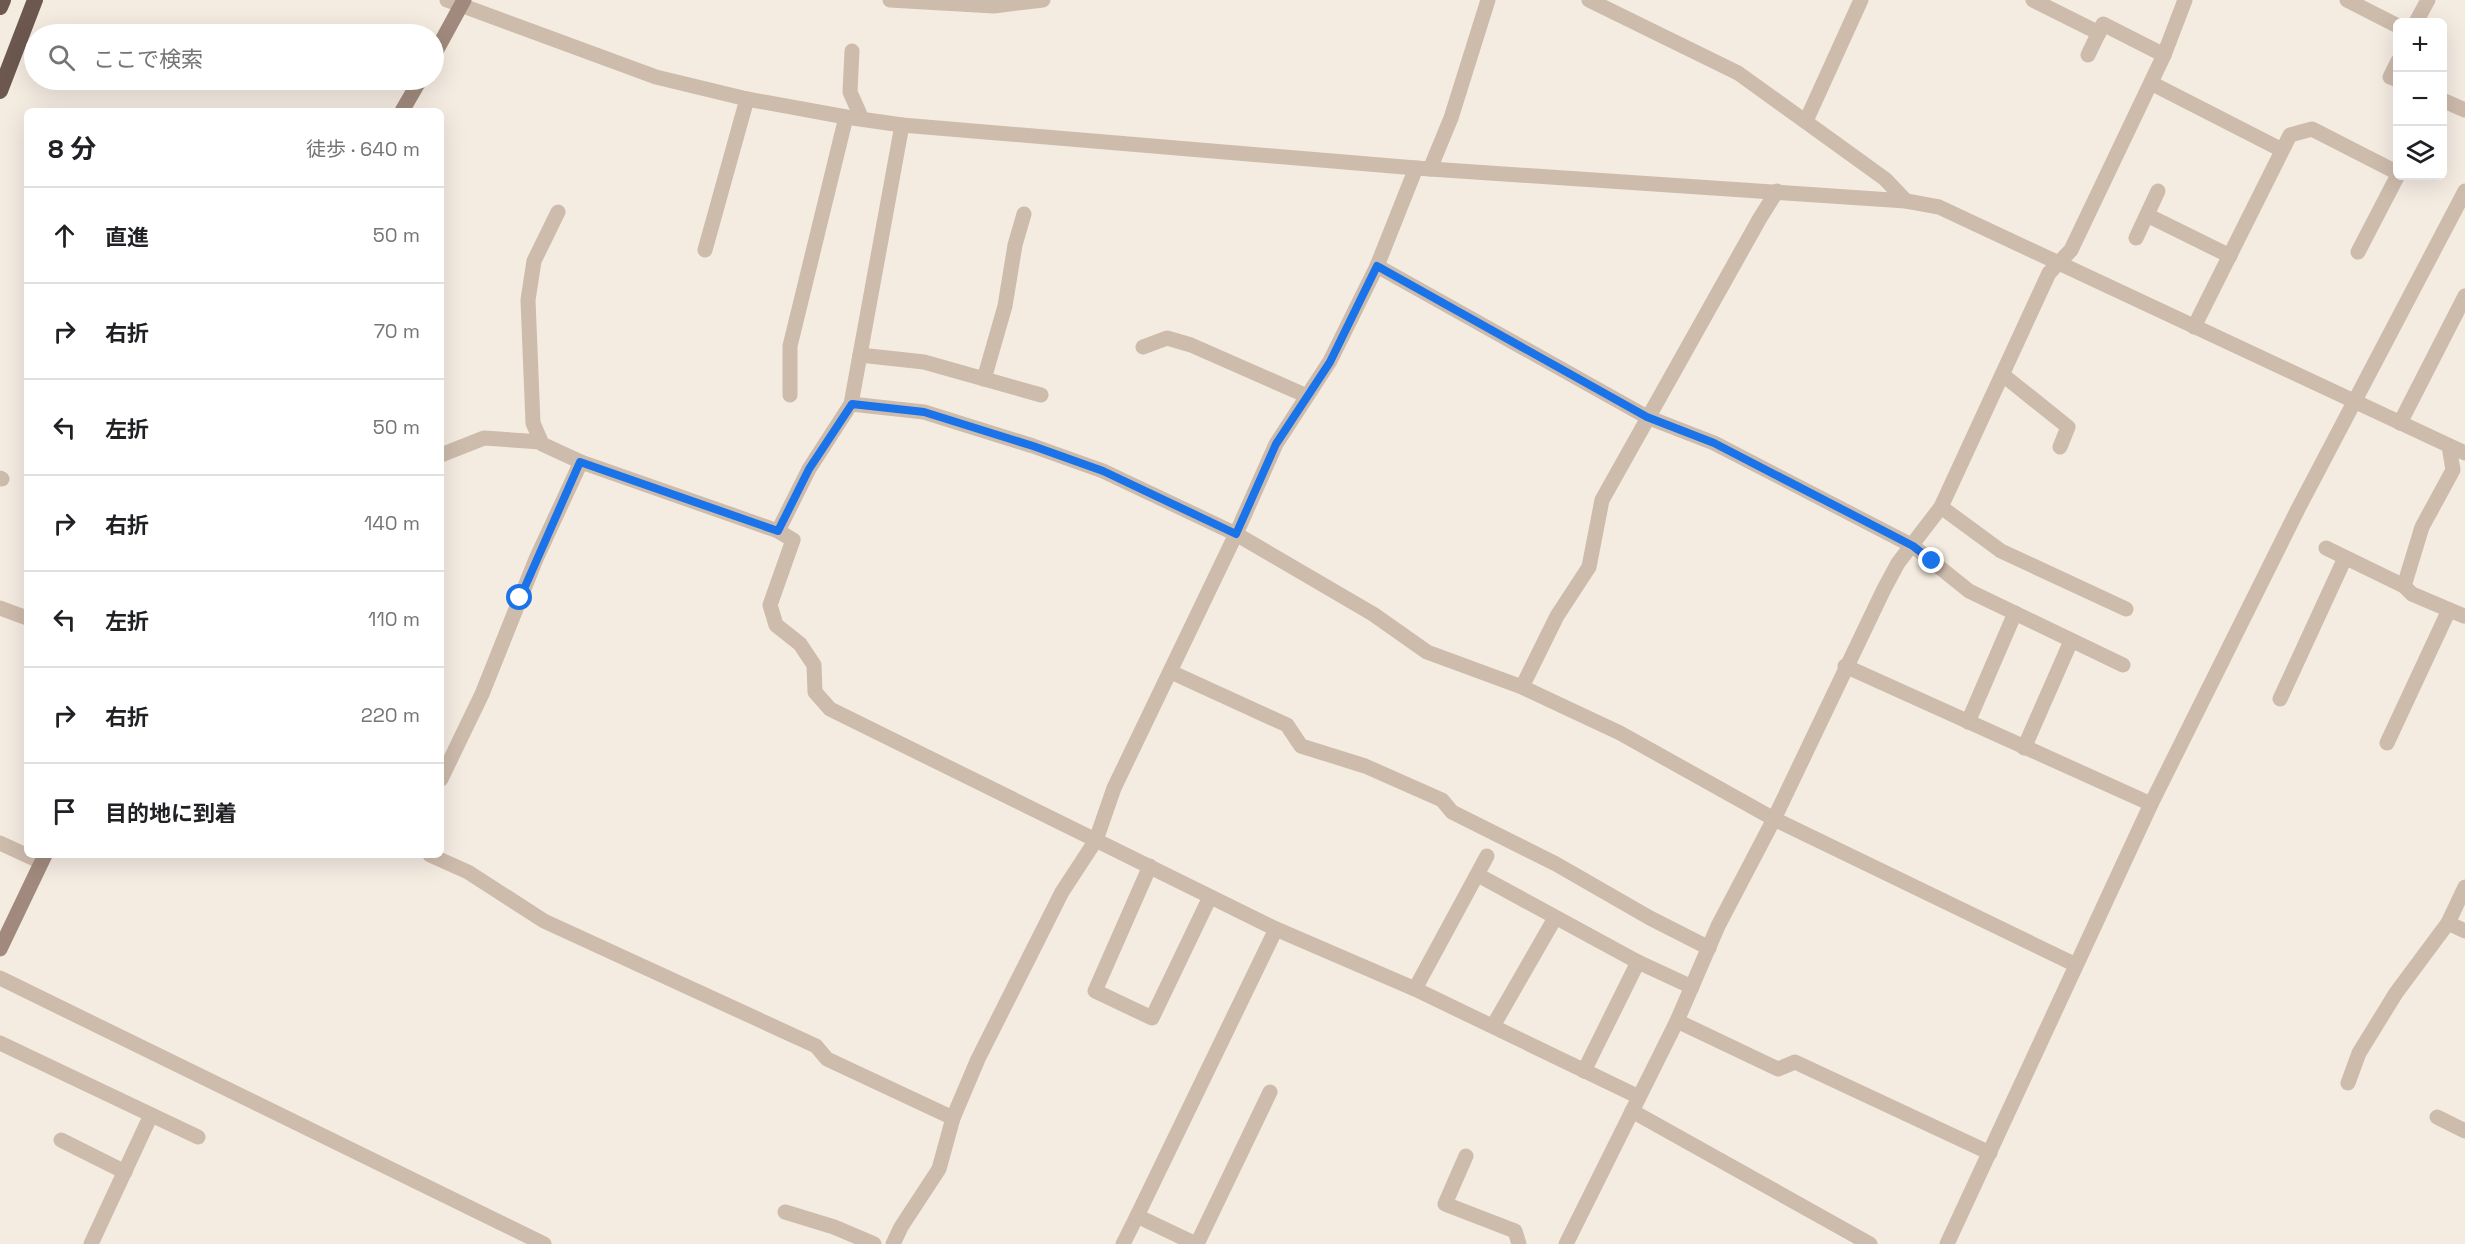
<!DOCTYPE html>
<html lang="ja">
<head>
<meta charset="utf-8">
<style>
	body { margin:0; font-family:"Space Grotesk","Noto Sans JP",sans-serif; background:#f6f6f6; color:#202124 }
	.controls { position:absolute; right:18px; top:18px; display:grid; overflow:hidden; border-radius:9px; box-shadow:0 6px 24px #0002 }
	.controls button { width:54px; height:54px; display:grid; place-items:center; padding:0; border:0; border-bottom:2px solid #e0e0e0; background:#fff; color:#202124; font:30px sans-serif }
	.stop { position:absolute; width:18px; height:18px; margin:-14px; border:4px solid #1a73e8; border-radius:50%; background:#fff }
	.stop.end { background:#1a73e8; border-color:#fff; box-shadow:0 2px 6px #0008 }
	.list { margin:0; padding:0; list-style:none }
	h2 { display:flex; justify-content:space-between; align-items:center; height:78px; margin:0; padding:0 24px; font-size:26px }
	h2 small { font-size:20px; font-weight:400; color:#757577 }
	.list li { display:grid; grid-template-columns:39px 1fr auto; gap:18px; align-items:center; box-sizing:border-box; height:96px; padding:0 24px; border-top:2px solid #e0e0e0 }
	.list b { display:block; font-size:22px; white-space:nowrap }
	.list em { font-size:20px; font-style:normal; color:#757577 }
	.icon { flex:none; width:33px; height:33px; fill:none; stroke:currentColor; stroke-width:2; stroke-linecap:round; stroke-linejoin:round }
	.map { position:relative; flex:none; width:2465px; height:1244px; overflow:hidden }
	.search { position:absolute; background:#fff; box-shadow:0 6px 24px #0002; left:24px; top:24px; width:420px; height:66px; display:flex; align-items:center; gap:15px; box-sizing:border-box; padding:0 21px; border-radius:33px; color:#757577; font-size:22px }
	.panel { position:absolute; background:#fff; box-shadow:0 6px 24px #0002; left:24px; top:108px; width:420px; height:750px; border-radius:9px }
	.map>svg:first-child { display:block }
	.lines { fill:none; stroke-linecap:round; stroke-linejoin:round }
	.minor { stroke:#cdbbac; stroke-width:15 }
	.tertiary { stroke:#cdbbac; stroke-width:15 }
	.secondary { stroke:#a18a7d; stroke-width:15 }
	.trunk { stroke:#6c584f; stroke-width:16 }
	.route { stroke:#1a73e8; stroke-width:8 }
</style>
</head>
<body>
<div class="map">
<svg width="2465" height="1244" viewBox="0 0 2465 1244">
	<rect width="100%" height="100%" fill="#f4ebe1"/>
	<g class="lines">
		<g class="minor">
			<path d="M890,0L994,6L1043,0"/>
			<path d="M1589,0L1738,73L1885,179L1906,201"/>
			<path d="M2033,0L2099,33"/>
			<path d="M2347,0L2398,26"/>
			<path d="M2416,22L2428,0"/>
			<path d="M852,51L850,92L862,119"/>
			<path d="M2088,55L2103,24L2164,55"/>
			<path d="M2398,61L2390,77L2398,80"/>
			<path d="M2151,83L2282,150"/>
			<path d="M2442,100L2465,110"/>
			<path d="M1806,121L1861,0"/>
			<path d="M1430,169L1451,118L1488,0"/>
			<path d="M558,212L534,261L528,300L533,423L542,444L581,462L778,531L793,540L770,605L776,625L800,644L814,665L815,692L830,709L1276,929L1415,989L1639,1097"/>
			<path d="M2147,215L2230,256"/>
			<path d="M2136,238L2158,191"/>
			<path d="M705,250L747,99"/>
			<path d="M2358,252L2398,175"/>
			<path d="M1377,266L1647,417L1714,443L1913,546L1969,591L2123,665"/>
			<path d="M2194,327L2290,135L2312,129L2398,173"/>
			<path d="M1143,347L1167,338L1191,345L1307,396"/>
			<path d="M860,355L924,362L1041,395"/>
			<path d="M2003,375L2068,427L2060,447"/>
			<path d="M984,379L1005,306L1015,245L1024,214"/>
			<path d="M790,395V346L846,117"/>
			<path d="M851,404L924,412L1033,446L1103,471L1236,534L1373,614L1427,652L1522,687L1620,733L1774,819L2076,965"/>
			<path d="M2400,423L2465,296"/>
			<path d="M441,455L484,438L541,442"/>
			<path d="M0,478L2,479"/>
			<path d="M1941,507L2001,551L2126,609"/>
			<path d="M778,531L809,469L851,404L902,125"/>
			<path d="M2326,548L2404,586L2412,594L2464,616"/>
			<path d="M2404,586L2422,527L2453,470L2449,446"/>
			<path d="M0,608L27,618"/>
			<path d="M1845,666L2151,804"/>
			<path d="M1171,672L1287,725L1301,746L1365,766L1442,800L1452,812L1556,864L1650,918L1709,948"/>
			<path d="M1522,687L1557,616L1589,567L1602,500L1760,218L1777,191"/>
			<path d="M2280,699L2345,558"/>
			<path d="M1968,722L2015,613"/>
			<path d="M2387,743L2449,610"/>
			<path d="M2024,748L2071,641"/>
			<path d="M441,779L482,694L536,559L581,462"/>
			<path d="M0,843L41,862"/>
			<path d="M430,855L468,872L544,921L816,1046L827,1059L953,1118"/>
			<path d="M1150,866L1095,991L1152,1018L1210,897"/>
			<path d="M1478,875L1638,962L1692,987"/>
			<path d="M2448,923L2465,931"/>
			<path d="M0,978L544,1244"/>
			<path d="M1415,989L1487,856"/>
			<path d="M1677,1021L1778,1069L1795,1062L1990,1153"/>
			<path d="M1493,1026L1555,918"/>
			<path d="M0,1043L198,1137"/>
			<path d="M1584,1071L1638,962"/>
			<path d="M2348,1083L2359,1053L2396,993L2448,923L2465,887"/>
			<path d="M1632,1111L1870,1244"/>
			<path d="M2437,1117L2465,1131"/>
			<path d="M61,1140L125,1172"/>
			<path d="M1466,1156L1445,1204L1515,1231L1519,1244"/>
			<path d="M785,1212L834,1227L874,1244"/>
			<path d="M91,1244L151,1115"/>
			<path d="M893,1244L901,1227L939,1169L953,1118L978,1059L1062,892L1096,840L1114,788L1236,534L1276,444L1330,361L1377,266L1416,168"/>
			<path d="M1123,1244L1137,1216"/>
			<path d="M1196,1244L1137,1216L1276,929"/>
			<path d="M1197,1244L1270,1092"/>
			<path d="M1566,1244L1677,1021L1718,926L1774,819L1884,589L1898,563L1941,507L2049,273L2071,250L2164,55L2185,0"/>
			<path d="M1947,1244L2151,804L2299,507L2465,191"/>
		</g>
		<path class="tertiary" d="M447,0L656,77L747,99L846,117L902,125L1416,168L1906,201L1939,207L2465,453"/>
		<g class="secondary">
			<path d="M434,55L464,0"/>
			<path d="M402,111L420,80"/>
			<path d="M0,949L45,855"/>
		</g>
		<g class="trunk">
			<path d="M0,7L3,0"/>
			<path d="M0,91L35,0"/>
		</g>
	</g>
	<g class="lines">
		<path class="route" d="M520,598L580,462L778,531L809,469L852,404L924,412L1033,446L1103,471L1236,534L1276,444L1330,362L1377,266L1647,417L1714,443L1913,546L1932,561"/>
	</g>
</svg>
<div class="controls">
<button>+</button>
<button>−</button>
<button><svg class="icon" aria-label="layers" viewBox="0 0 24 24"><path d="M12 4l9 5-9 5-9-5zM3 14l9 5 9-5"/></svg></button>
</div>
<div class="stop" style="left:520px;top:598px"></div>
<div class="stop end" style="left:1932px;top:561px"></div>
<div class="search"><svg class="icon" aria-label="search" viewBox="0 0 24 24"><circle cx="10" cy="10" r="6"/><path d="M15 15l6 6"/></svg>ここで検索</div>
<section class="panel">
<h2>8 分<small>徒歩 · 640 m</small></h2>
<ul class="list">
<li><svg class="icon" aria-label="ahead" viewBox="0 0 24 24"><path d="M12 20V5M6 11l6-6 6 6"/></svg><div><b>直進</b></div><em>50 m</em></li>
<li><svg class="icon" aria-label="right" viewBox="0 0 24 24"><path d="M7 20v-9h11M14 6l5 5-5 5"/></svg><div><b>右折</b></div><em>70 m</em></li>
<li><svg class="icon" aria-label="left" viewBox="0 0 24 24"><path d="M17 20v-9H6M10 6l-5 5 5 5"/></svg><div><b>左折</b></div><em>50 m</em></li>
<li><svg class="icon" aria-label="right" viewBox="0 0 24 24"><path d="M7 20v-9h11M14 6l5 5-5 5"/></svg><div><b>右折</b></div><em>140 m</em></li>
<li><svg class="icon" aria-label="left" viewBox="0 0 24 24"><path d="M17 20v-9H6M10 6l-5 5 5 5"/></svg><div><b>左折</b></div><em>110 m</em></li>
<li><svg class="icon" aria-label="right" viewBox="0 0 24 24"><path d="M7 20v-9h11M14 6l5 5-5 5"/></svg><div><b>右折</b></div><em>220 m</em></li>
<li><svg class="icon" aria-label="arrive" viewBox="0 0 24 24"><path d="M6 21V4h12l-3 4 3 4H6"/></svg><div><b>目的地に到着</b></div></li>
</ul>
</section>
</div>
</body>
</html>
